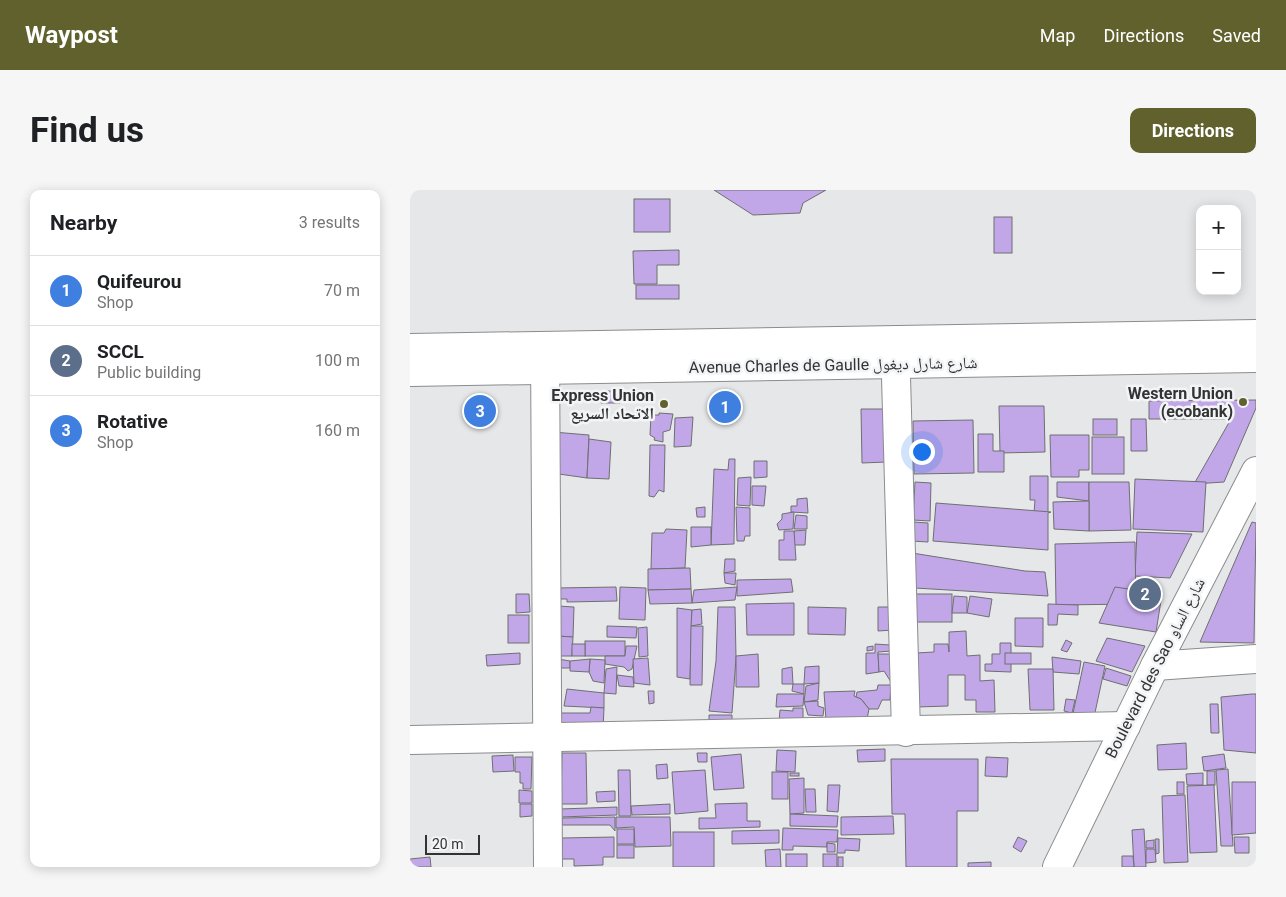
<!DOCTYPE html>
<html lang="en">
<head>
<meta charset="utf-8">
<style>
	body { margin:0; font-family:Roboto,"Noto Naskh Arabic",sans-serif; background:#f6f6f6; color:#202124 }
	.controls { position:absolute; right:15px; top:15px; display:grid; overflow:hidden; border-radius:10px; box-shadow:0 2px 12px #0003 }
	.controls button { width:45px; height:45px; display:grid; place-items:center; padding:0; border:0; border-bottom:1px solid #e0e0e0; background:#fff; color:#202124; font:25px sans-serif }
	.scale { position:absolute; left:15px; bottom:12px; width:55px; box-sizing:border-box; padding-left:5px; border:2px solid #333334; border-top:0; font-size:14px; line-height:18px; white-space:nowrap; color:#333334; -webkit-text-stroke:4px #f3f4f6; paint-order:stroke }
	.you { position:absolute; left:511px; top:261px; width:18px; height:18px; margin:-12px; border:4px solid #fff; border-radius:50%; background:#1a73e8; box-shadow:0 0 0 8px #1a73e833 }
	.badge { display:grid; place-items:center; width:32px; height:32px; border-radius:50%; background:#61612e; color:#fff; font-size:16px; font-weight:700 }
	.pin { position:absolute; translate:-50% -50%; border:2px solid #fff; box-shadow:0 1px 5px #0006 }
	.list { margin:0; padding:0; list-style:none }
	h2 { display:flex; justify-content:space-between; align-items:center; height:65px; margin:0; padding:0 20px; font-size:21px }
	h2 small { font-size:16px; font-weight:400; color:#757577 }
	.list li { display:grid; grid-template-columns:32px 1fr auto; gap:15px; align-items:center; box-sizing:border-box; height:70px; padding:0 20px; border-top:1px solid #e0e0e0 }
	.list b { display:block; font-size:19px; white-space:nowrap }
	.list p { margin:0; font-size:16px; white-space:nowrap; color:#757577 }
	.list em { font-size:16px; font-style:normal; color:#757577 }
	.map { position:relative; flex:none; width:846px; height:677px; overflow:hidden; border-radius:10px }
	header { display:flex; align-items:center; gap:30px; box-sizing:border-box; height:70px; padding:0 25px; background:#61612e; color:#fff }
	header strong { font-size:24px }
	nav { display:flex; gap:28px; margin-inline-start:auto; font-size:18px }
	.intro { display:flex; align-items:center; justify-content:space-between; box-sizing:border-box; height:120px; padding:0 30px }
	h1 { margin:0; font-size:35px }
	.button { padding:12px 22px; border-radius:10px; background:#61612e; color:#fff; font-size:18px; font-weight:700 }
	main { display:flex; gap:30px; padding:0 30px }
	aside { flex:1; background:#fff; border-radius:10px; box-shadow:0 2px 12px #0003 }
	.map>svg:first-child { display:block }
	.building { fill:#c1a7e8; stroke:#6f6f71 }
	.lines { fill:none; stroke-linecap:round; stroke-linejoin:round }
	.minor-casing { stroke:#8b8c8e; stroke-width:30 }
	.major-casing { stroke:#8b8c8e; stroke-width:30 }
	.minor { stroke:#fff; stroke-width:28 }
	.major { stroke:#fff; stroke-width:28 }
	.poi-dot { fill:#61612e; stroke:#f3f4f6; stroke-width:2 }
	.labels { text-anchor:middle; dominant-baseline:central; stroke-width:5; stroke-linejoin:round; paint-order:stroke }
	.street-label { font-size:16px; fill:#333334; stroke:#f3f4f6 }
	.poi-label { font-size:16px; font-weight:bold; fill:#333334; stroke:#f3f4f6; text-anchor:end }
</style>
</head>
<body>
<header>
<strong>Waypost</strong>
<nav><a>Map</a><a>Directions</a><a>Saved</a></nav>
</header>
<div class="intro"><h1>Find us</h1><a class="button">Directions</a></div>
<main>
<aside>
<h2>Nearby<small>3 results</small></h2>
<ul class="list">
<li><span class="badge" style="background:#3f7fe0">1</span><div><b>Quifeurou</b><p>Shop</p></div><em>70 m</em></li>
<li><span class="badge" style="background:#5c6f8a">2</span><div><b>SCCL</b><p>Public building</p></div><em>100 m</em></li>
<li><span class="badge" style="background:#3f7fe0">3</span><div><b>Rotative</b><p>Shop</p></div><em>160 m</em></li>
</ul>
</aside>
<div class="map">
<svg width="846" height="677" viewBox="0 0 846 677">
	<rect width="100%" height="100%" fill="#e6e7e9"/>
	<g class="building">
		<path d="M304,0H416L393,13L390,23L343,25Z"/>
		<rect x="224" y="9" width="36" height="33"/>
		<rect x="584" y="27" width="18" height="36"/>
		<path d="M269,60V75H247V94H224L223,61Z"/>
		<rect x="226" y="95" width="43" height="14"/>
		<path d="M191,201H209L210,213H191Z"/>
		<path d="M846,210V218L814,292L784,294L821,229H739V211Z"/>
		<path d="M589,216H634L635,262L590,263Z"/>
		<path d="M451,219H476L477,272L452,273Z"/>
		<path d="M249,223L263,224L260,240L253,242V252L244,250L245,248L240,245L241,225H249Z"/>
		<path d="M283,227L281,256L264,257L265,228Z"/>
		<rect x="683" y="229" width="24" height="16"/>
		<path d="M721,229H736L737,261H721Z"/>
		<path d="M563,230L564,283L504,284L503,231Z"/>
		<path d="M143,242L179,245L177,288L142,283Z"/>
		<path d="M568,244H583V261H594V282H568Z"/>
		<path d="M640,245H679V280H669V287H641Z"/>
		<rect x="682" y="247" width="32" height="37"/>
		<path d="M179,249L201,252L199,289L177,288Z"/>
		<path d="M240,255H255L254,302L249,300L244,307L239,306Z"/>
		<path d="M319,269H325L324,354L301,355L304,279L318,280Z"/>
		<path d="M344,271H357V287L344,288Z"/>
		<path d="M620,286H638V323H624L625,310H620Z"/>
		<path d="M341,287L340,316L327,315L328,288Z"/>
		<path d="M725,289L796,292L793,342L723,339Z"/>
		<path d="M505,292L521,293L520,331L503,330Z"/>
		<path d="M647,292H679V311L647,307Z"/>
		<path d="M679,292H719L721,340L679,341Z"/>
		<path d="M342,296H356L354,316L342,315Z"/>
		<path d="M397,308L398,323L381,322V316H387V309Z"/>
		<path d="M679,311V341L644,339L643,312Z"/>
		<path d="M526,313L641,322L638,323V360L523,351Z"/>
		<path d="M295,317V327H287L286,318Z"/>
		<path d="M326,317L340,318V346H335L334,351H327Z"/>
		<path d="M384,322L383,339L369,340L367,334L372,329V324Z"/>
		<path d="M386,325L397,326V339H384Z"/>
		<path d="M504,332L518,333V352L502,351Z"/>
		<path d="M842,332L846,333L844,453L790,452Z"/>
		<path d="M281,337H301V355L281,357Z"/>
		<path d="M256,339L277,340L275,378L241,379L242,343H254Z"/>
		<path d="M396,340L395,355H383L384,341Z"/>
		<path d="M374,341H384L386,370H369V350H374Z"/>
		<path d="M727,342L782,344L760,388L725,386Z"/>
		<path d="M725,352L726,414L646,415L645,354Z"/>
		<path d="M502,363L615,381L635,382L638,406L505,398Z"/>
		<path d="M315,369H325V381L314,383Z"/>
		<path d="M280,378L281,399L238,400V379Z"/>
		<path d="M314,383H326L325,395L315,393Z"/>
		<path d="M381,389L383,402L327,406V390Z"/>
		<path d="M206,397L207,411L157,412V409H147L146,398Z"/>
		<path d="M210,397L236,398L235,430L209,429Z"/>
		<path d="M327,397L325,410L282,413L284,400Z"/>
		<path d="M705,397L752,404L746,442L689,433Z"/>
		<path d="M281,399L282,413L240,414L238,400Z"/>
		<path d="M106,404H119L120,422L106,423Z"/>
		<rect x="506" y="404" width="36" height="28"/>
		<path d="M544,406L557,407V423H542Z"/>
		<path d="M560,406L582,409L579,427L557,423Z"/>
		<path d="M384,413V445H337L336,414Z"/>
		<path d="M638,414L668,415V425L648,424L647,435H638Z"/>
		<path d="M148,416L164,417L163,447L147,446Z"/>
		<path d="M308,417H325L326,468L322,523L299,521L306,471Z"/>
		<path d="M398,417L436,418L435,445L398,444Z"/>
		<path d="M468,417H483V440L468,441Z"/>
		<path d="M267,418L282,420L280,489L267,487Z"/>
		<path d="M291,419L292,434L281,436L282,420Z"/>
		<rect x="98" y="425" width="21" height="28"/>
		<path d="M605,428H633V457L605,456Z"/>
		<path d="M197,436L227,437L226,448L197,447Z"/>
		<path d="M281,436H293L292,495H280Z"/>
		<path d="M237,437L238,466L229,467L228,438Z"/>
		<path d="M556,441L557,466L570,465V491L584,490L585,522H566V510H555V485H538V516L507,517L506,463L524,462V454H538L539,462V442Z"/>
		<path d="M147,446L163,447L162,466H146Z"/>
		<path d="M697,448L735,456L722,482L686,471Z"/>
		<path d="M656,450L662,453L657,462L651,460Z"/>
		<rect x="175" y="451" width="40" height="15"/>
		<path d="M590,453H601V482L575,481V474H582V464H590Z"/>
		<rect x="162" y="454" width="13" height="12"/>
		<path d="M465,454L480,455L482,461L468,462L469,482L456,484V463H465Z"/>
		<path d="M216,456H227L222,479L218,481L214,477L195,474V466H215Z"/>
		<path d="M463,456V460L457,461V457Z"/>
		<path d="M110,463V474L77,476L76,465Z"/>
		<rect x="595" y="463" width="26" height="11"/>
		<path d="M348,464L349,497H326V466Z"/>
		<path d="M468,464H480L481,492L474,481L469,482Z"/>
		<path d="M642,467L671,471L669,484L643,482Z"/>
		<path d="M238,468L240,495L224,493L223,469Z"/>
		<path d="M148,469L160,471V478H149Z"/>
		<path d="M180,469L195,470L194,493L183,491L179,482Z"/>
		<path d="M180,469L179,482L160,481V471Z"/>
		<path d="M674,472L695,476L683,532L662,528Z"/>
		<path d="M409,476V493L394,494L395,477Z"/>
		<path d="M207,477L206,504L194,503L196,479Z"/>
		<path d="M382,477L383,494H372V479Z"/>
		<path d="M696,478L721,486L717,496L693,489Z"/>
		<path d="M618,479H643L644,520H620Z"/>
		<path d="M207,485L223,487L224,497L209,496Z"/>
		<path d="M409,493L408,510L394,512L396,496Z"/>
		<path d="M383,494H394V504L382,501Z"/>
		<path d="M468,495H481L480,510H472L468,519H459L451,509L446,507L447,502L467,500Z"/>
		<path d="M157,499L194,503V518L154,516Z"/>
		<path d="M238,501H244V513L239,514Z"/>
		<path d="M445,501L444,506L451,509L459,519L457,529L416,530L414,502Z"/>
		<path d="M367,504H394L393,516L366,517Z"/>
		<path d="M842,504H846V563L814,560L811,507Z"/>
		<path d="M656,509L665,510L662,523L654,521Z"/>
		<path d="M408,511V516L414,518L413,526L398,525L394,512Z"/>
		<path d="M800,514H808L809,543H801Z"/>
		<path d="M181,517L194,518L193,539L152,540L151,523H180Z"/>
		<path d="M383,518H393V532H369L370,520L383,521Z"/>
		<path d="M299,525H322V532L299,531Z"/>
		<path d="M776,553L777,579L748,580L747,555Z"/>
		<path d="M475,559V571L448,572L447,560Z"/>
		<path d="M367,560L386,561L385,582L366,581Z"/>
		<path d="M152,563H176L177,614H151Z"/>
		<path d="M287,563H297V572H288Z"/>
		<path d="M331,564L334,598L304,600L301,567Z"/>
		<path d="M814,564L816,578L794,581L792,567Z"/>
		<path d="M103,565L104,581L83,582L82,566Z"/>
		<path d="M105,567H122L121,599H113V593H110V582H105Z"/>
		<path d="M576,567L598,568L597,587L575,586Z"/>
		<path d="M481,569H568V621H547V677H496L495,624H482Z"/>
		<path d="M257,574L258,588L247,589L246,575Z"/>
		<path d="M818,579L823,656H811L806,580Z"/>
		<path d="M208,580H220L221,626H209Z"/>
		<path d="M295,580L298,621L265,624L262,582Z"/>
		<rect x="797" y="581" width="8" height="14"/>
		<rect x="362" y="582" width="16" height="27"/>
		<rect x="380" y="583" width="9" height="3"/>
		<path d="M793,583V595H777L776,584Z"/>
		<path d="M394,588V623L380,624L379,589Z"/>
		<rect x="767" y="592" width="7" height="12"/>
		<path d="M822,592H846V643L822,645Z"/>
		<path d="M418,595H430L428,622L417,621Z"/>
		<path d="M804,595L807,662L780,663L777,596Z"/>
		<path d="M395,599H405L406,622H396Z"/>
		<path d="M109,600L122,601V613H109Z"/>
		<path d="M205,601V611L187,612L186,602Z"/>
		<path d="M775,605L778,672L754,673L752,606Z"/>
		<path d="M337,613V631H350V637L289,639V628H306L305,614Z"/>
		<path d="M110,614H122V626L110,627Z"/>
		<path d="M260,614V624L222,625L221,616Z"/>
		<path d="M207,617V625L150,627V619Z"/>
		<path d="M380,624L428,626L427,637L380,636Z"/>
		<path d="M483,626L484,644L431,645V627Z"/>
		<path d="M205,627V641L200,635H152V628Z"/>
		<path d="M206,627H260L261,656L225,657L224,637L206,638Z"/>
		<path d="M373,638L428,640L427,652H417V657L383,656V660H372Z"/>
		<rect x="207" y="639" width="17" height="15"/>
		<path d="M734,639L736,677H724L722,640Z"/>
		<path d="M369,640V653L322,654V641Z"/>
		<rect x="263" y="642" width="41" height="35"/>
		<path d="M204,647V667H193V675L164,676V669H152V648Z"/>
		<path d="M608,647L617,651L611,662L603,657Z"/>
		<path d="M824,647H839V663H825Z"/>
		<path d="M428,648L450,649L449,661L435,660V663H427Z"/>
		<path d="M745,649H749V663L746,664Z"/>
		<path d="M744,650V658H736V651Z"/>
		<path d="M417,653L425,654V662H417Z"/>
		<rect x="207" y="655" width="17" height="13"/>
		<path d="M370,659L371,677H356L355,660Z"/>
		<path d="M736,659H745L746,672L736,673Z"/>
		<rect x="376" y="664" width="21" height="13"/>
		<rect x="413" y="664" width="14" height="13"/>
		<path d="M712,666H723L724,677H712Z"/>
		<path d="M20,667L21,677H0V669Z"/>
		<rect x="428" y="667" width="5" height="10"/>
		<path d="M581,672V677H558V673Z"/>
	</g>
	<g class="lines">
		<defs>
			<g id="minor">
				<path d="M485,151L496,542"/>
				<path d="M135,156L138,677"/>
				<path d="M745,476L846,469"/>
				<path d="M0,550L716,536"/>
				<path d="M647,677L745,476L846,281"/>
			</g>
			<g id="major">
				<path d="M0,158L846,144"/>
				<path d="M0,182L846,168"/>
			</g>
		</defs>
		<use href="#minor" class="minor-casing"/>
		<use href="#major" class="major-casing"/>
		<use href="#minor" class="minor"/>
		<use href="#major" class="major"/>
	</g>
	<g class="poi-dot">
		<circle cx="833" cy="212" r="5"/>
		<circle cx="254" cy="214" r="5"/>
	</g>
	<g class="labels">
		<g class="street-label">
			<text transform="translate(423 175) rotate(-1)">Avenue Charles de Gaulle شارع شارل ديغول</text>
			<text transform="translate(745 478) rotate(-63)">Boulevard des Sao شارع الساو</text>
		</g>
		<g class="poi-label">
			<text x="823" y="203">Western Union<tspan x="823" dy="18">(ecobank)</tspan></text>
			<text x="244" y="205">Express Union<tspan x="244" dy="18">الاتحاد السريع</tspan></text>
		</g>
	</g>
</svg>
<div class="controls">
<button>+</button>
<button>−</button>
</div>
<div class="scale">20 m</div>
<div class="you"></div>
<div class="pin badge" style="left:315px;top:217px;background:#3f7fe0">1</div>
<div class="pin badge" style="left:735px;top:404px;background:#5c6f8a">2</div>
<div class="pin badge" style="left:70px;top:221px;background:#3f7fe0">3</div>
</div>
</main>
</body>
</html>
